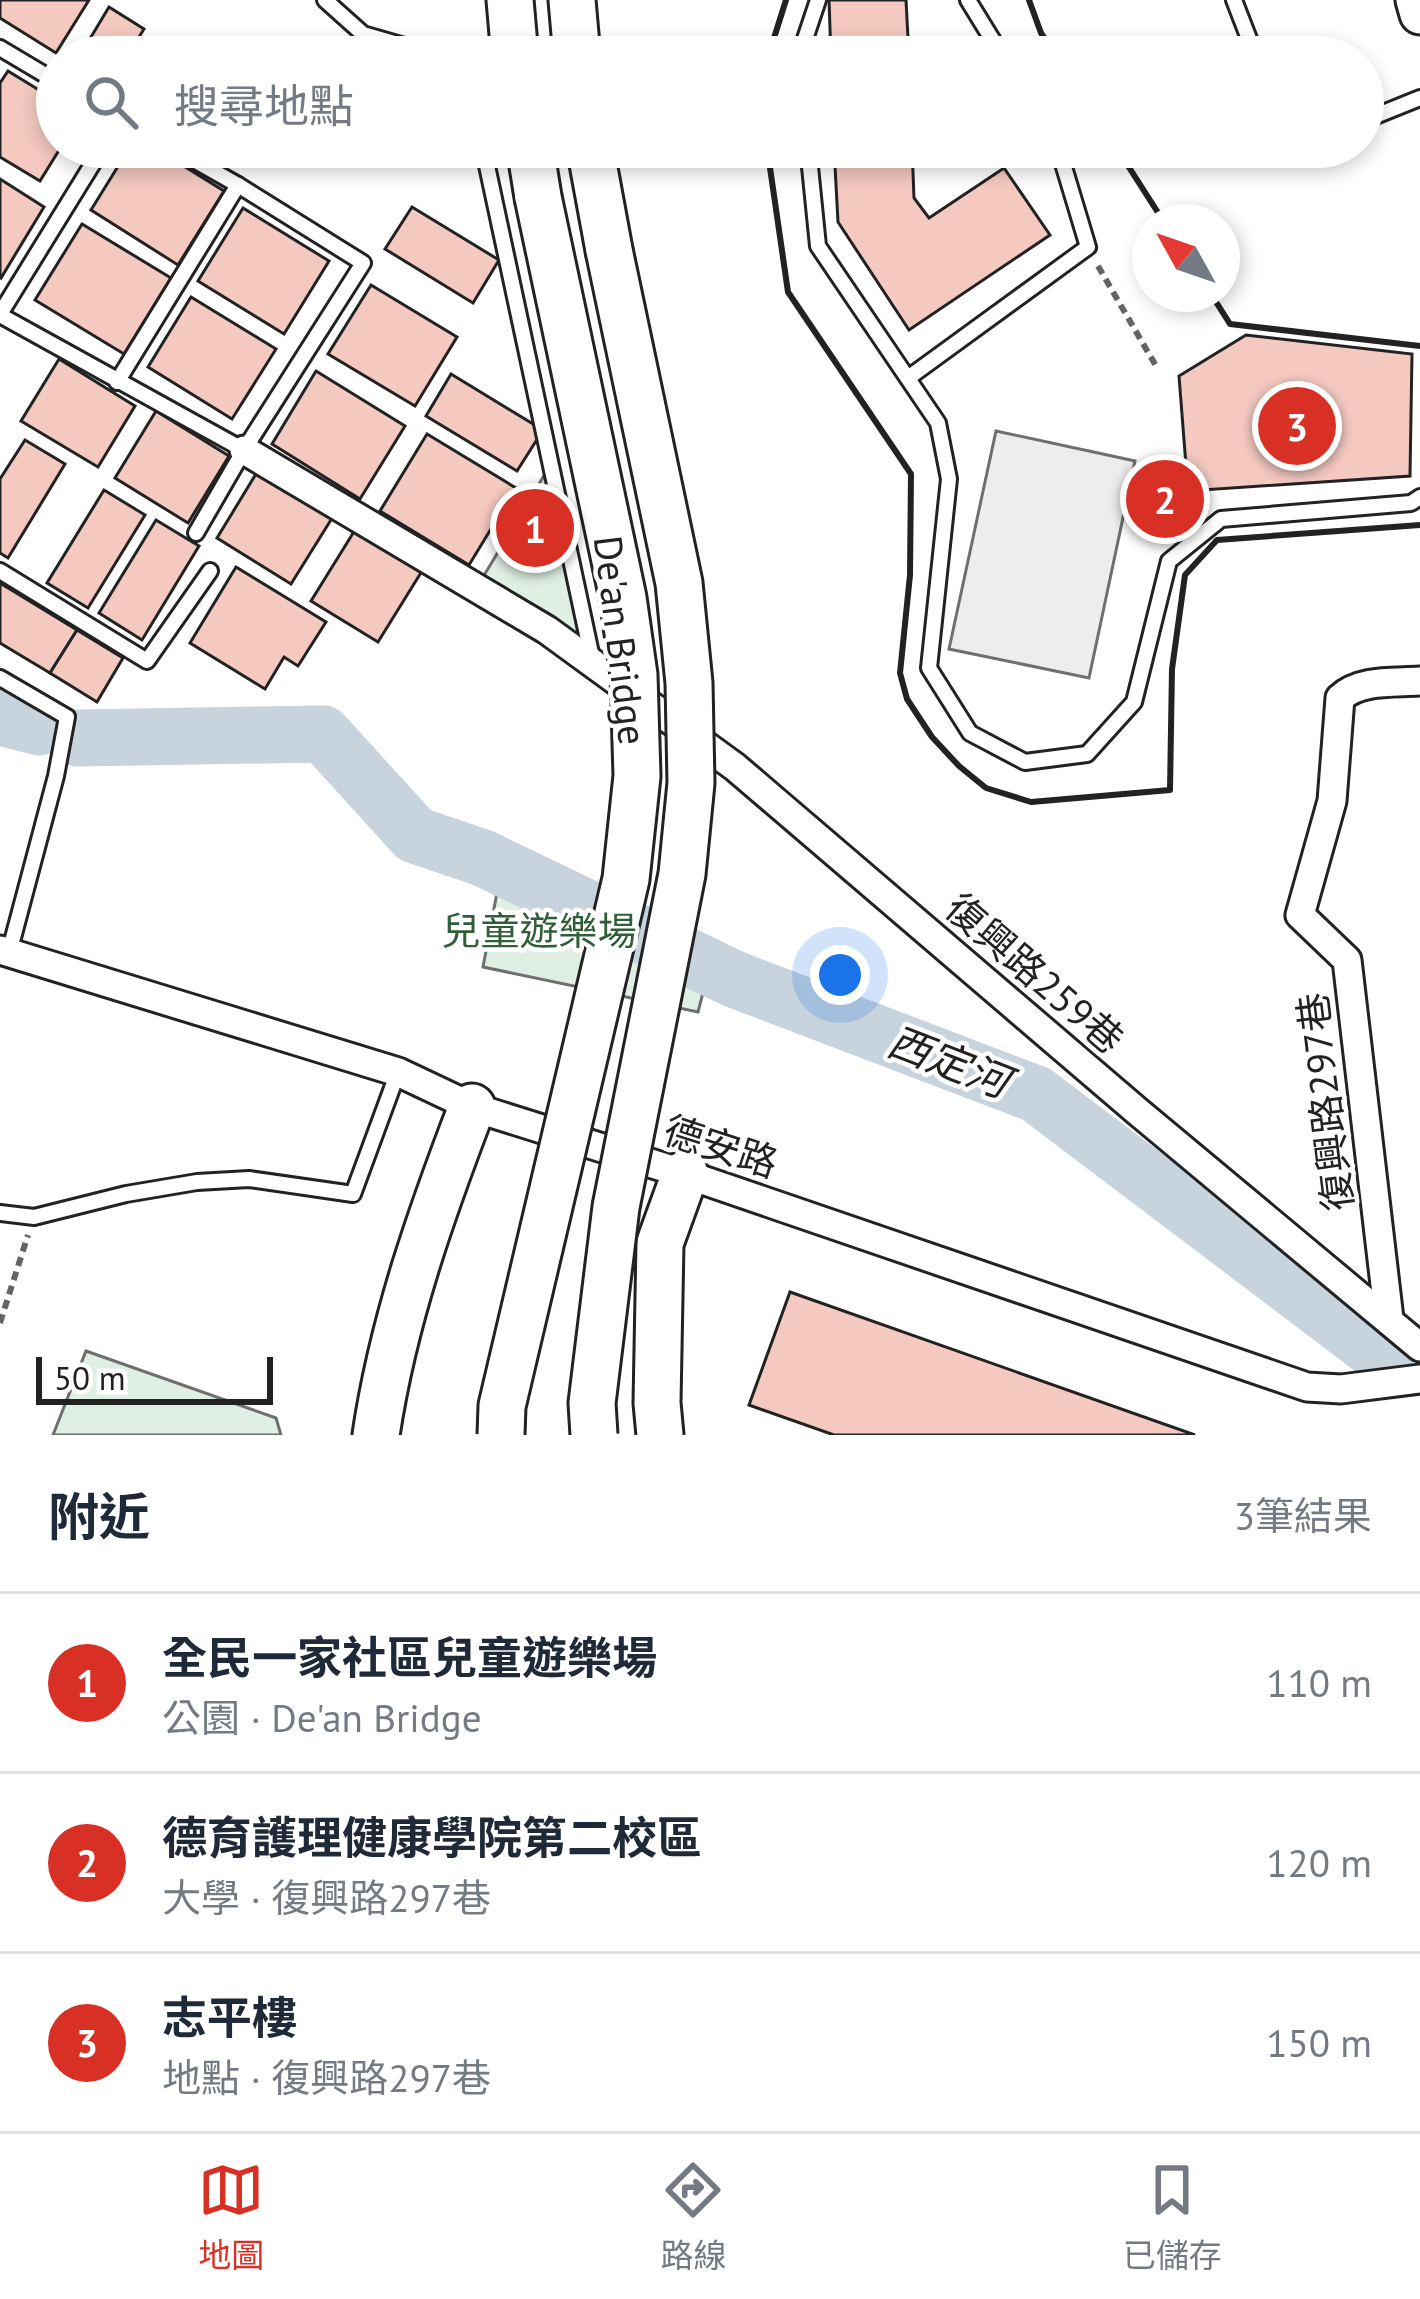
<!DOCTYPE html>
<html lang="zh-TW">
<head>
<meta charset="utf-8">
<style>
	body { margin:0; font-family:"PT Sans","Noto Sans TC",sans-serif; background:#f2f2f3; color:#1f2937 }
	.compass { position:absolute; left:1132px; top:204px; width:108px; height:108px; border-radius:50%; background:#fff; box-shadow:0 6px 18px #0003; rotate:310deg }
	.scale { position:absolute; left:36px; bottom:30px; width:237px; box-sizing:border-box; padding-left:12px; border:6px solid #222; border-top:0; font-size:33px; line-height:42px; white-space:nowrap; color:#222; -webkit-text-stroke:9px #fff; paint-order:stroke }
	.you { position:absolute; left:840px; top:975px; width:42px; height:42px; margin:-30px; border:9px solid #fff; border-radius:50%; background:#1a73e8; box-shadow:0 0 0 18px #1a73e833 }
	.badge { display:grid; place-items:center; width:78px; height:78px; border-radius:50%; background:#d93025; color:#fff; font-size:39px; font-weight:700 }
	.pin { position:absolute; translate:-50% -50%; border:6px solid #fff; box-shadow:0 3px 12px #0006 }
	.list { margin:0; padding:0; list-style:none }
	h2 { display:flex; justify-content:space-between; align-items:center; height:156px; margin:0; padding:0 48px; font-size:51px }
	h2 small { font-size:39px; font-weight:400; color:#747a83 }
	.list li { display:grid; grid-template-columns:78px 1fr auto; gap:36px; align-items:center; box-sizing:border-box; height:180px; padding:0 48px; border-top:3px solid #e0e1e3 }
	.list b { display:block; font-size:45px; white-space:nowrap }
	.list p { margin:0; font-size:39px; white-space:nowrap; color:#747a83 }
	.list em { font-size:39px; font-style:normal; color:#747a83 }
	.icon { flex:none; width:66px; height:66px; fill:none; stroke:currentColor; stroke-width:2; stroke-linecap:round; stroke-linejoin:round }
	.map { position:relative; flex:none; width:1420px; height:1435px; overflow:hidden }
	.search { position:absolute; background:#fff; box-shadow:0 6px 18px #0003; left:36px; right:36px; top:36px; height:132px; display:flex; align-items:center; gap:30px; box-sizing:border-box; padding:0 42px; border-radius:66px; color:#747a83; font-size:45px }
	.sheet { height:696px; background:#fff }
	nav { display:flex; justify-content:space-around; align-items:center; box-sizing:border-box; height:168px; border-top:3px solid #e0e1e3; background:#fff; font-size:33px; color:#747a83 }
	nav a { display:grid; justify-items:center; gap:6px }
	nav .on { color:#d93025 }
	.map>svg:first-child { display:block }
	.green { fill:#e0efe3; stroke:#6f6f6f; stroke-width:3 }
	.parking { fill:#ededed; stroke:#6f6f6f; stroke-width:3 }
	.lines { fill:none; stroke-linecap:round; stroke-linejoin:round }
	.river { stroke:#c7d3dd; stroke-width:57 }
	.building { fill:#f3c9c0; stroke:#222; stroke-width:3 }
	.lane-casing { stroke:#222; stroke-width:20 }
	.street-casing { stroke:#222; stroke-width:33 }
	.secondary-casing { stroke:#222; stroke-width:45 }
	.primary-casing { stroke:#222; stroke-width:51 }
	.path { stroke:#646464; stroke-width:6; stroke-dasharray:9 6; stroke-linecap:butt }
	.lane { stroke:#fff; stroke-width:14 }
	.street { stroke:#fff; stroke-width:27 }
	.secondary { stroke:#fff; stroke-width:39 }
	.primary { stroke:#fff; stroke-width:45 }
	.primary-bridge-casing { stroke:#222; stroke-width:51; stroke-linecap:butt }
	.primary-bridge { stroke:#fff; stroke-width:45 }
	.wall { stroke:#222; stroke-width:6 }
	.labels { text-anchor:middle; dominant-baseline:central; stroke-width:9; stroke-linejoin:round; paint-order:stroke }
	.street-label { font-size:39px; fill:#222; stroke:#fff }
	.park-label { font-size:39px; fill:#2f5e38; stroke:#fff }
	.water-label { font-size:42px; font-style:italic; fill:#222; stroke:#fff }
</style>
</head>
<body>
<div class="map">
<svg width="1420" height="1435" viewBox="0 0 1420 1435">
	<rect width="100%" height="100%" fill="#fff"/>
	<g class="green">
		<path d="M545,474L587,656L480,582Z"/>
		<path d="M502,866L715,947L698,1012L483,967Z"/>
		<path d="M86,1351L276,1418L281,1435H53Z"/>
	</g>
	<path class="parking" d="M996,431L1135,461L1089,678L949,649Z"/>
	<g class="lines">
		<g class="river">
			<path d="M0,717L39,727"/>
			<path d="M78,738L323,734L415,835L483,858L734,979L1036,1094L1385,1358"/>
		</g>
	</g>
	<g class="building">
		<path d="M0,0H89L56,53L0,18Z"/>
		<path d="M829,0H906L909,57H831Z"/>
		<path d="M109,7L144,29L129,53L136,57H79Z"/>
		<path d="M8,71L57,101V147H61L40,181L0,157V83Z"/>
		<path d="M130,147H153L224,191L178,265L91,210Z"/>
		<path d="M834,147H912L914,198L929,218L1004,168L1050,235L909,330L838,222Z"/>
		<path d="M0,179L44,207L1,278L0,277Z"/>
		<path d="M412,207L499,260L473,303L385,249Z"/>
		<path d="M243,208L329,261L284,334L198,281Z"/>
		<path d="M82,224L171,278L124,354L35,300Z"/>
		<path d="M371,285L457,337L415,406L328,354Z"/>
		<path d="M191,297L276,349L232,419L148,367Z"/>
		<path d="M1246,335L1412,354L1410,476L1188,491L1179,376Z"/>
		<path d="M59,359L135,406L98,467L21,421Z"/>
		<path d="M316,371L405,426L360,499L272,444Z"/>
		<path d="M451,374L543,430L517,471L426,416Z"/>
		<path d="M156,411L229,456L188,523L115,478Z"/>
		<path d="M427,434L516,488L469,565L380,511Z"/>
		<path d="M25,440L65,464L8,558L0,553V479Z"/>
		<path d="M259,469L334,515L291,584L217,538Z"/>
		<path d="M104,490L145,515L88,608L47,583Z"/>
		<path d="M156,520L199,546L142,640L99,613Z"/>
		<path d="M355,530L422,571L378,642L311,601Z"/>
		<path d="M236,567L326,622L298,666L284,657L265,689L190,643Z"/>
		<path d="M0,583L77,630L50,673L0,643Z"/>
		<path d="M77,630L123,658L97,702L50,673Z"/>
		<path d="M790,1292L1195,1435H834L749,1405Z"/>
	</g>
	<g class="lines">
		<defs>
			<g id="lane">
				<path d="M325,0L363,34L422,51L431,57"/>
				<path d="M968,0L1003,57"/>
				<path d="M1234,0L1256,57"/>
				<path d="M0,48L57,82"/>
				<path d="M799,57L818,0"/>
				<path d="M1363,121L1420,98"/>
				<path d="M171,147L238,185L363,263L244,450L196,533"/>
				<path d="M483,147L592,658"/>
				<path d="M808,147L818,246L938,423L949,479L929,668L970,733L1025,762L1087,754L1134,702L1169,561L1221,519L1411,503L1420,497"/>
				<path d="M0,314L103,147"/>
				<path d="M0,315L244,450"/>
				<path d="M908,378L1088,247L1058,147"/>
				<path d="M117,382L238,185"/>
				<path d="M0,571L147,661L210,571"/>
				<path d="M0,678L67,717L56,776L9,953"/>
				<path d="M0,1213L34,1217L126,1194L197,1182L249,1179L353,1194L398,1072"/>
			</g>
			<g id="street">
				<path d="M244,450L547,630L735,767L1137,1111L1420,1347"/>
				<path d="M0,950L398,1072L472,1107L685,1174L1307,1387L1341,1389L1420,1379"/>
				<path d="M1389,1319L1347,960L1300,915L1332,801L1340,698C1360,679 1394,683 1420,681"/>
			</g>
			<path id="secondary" d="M1416,0L1420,14"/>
			<g id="primary">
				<path d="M510,0L515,57"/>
				<path d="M572,0L577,57"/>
				<path d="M530,147L538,197"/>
				<path d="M590,147L609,250"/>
				<path d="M376,1435C393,1321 431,1214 472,1107"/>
				<path d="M660,1435L657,1403L660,1243L685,1174"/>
			</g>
		</defs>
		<use href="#lane" class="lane-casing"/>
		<use href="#street" class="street-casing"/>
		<use href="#secondary" class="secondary-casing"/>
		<use href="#primary" class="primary-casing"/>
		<g class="path">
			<path d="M1098,266L1156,366"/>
			<path d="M0,1323L28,1235"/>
		</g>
		<use href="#lane" class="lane"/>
		<use href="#street" class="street"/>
		<use href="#secondary" class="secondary"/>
		<use href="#primary" class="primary"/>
		<defs>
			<g id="primary-bridge">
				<path d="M501,1435L502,1406L626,879L637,776L634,675L623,598L538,197"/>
				<path d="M594,1435L592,1403L616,1207L682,874L691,783L689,683L679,583L609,250"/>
			</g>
		</defs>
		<use href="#primary-bridge" class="primary-bridge-casing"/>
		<use href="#primary-bridge" class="primary-bridge"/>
		<g class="wall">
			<path d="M1029,0L1041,33L1057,57"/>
			<path d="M768,57L786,0"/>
			<path d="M767,147L788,292L911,474L910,575L900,673L907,699L932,737L959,766L986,788L1031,802L1170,790L1172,669L1185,575L1217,540L1420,525"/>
			<path d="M1116,147L1164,222"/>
			<path d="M1211,294L1230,324L1420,346"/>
		</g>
	</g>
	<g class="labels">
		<g class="street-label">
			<text transform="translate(621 640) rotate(83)">De'an Bridge</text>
			<text transform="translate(1035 973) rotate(41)">復興路259巷</text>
			<text transform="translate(1325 1102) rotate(-97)">復興路297巷</text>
			<text transform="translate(721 1146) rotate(18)">德安路</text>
		</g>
		<g class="park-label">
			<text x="539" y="930">兒童遊樂場</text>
		</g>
		<g class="water-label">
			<text transform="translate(949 1061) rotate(21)">西定河</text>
		</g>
	</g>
</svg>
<svg class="compass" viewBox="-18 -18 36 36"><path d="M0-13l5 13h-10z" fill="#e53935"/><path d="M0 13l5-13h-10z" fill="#747a83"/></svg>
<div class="scale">50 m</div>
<div class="you"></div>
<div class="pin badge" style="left:535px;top:528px">1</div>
<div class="pin badge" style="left:1165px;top:499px">2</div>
<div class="pin badge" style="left:1297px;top:426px">3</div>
<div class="search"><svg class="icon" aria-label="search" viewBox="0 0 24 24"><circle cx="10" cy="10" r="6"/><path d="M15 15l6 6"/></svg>搜尋地點</div>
</div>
<section class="sheet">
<h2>附近<small>3筆結果</small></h2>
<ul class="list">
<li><span class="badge">1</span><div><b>全民一家社區兒童遊樂場</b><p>公園 · De'an Bridge</p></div><em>110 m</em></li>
<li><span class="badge">2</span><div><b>德育護理健康學院第二校區</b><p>大學 · 復興路297巷</p></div><em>120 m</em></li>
<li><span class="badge">3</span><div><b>志平樓</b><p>地點 · 復興路297巷</p></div><em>150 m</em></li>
</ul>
</section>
<nav>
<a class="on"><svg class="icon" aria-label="map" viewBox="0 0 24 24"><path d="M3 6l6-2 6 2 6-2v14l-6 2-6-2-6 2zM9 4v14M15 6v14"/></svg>地圖</a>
<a><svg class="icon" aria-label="directions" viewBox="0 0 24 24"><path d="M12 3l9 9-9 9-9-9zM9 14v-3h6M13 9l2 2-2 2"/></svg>路線</a>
<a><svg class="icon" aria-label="saved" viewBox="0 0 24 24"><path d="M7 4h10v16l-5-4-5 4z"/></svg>已儲存</a>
</nav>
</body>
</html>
